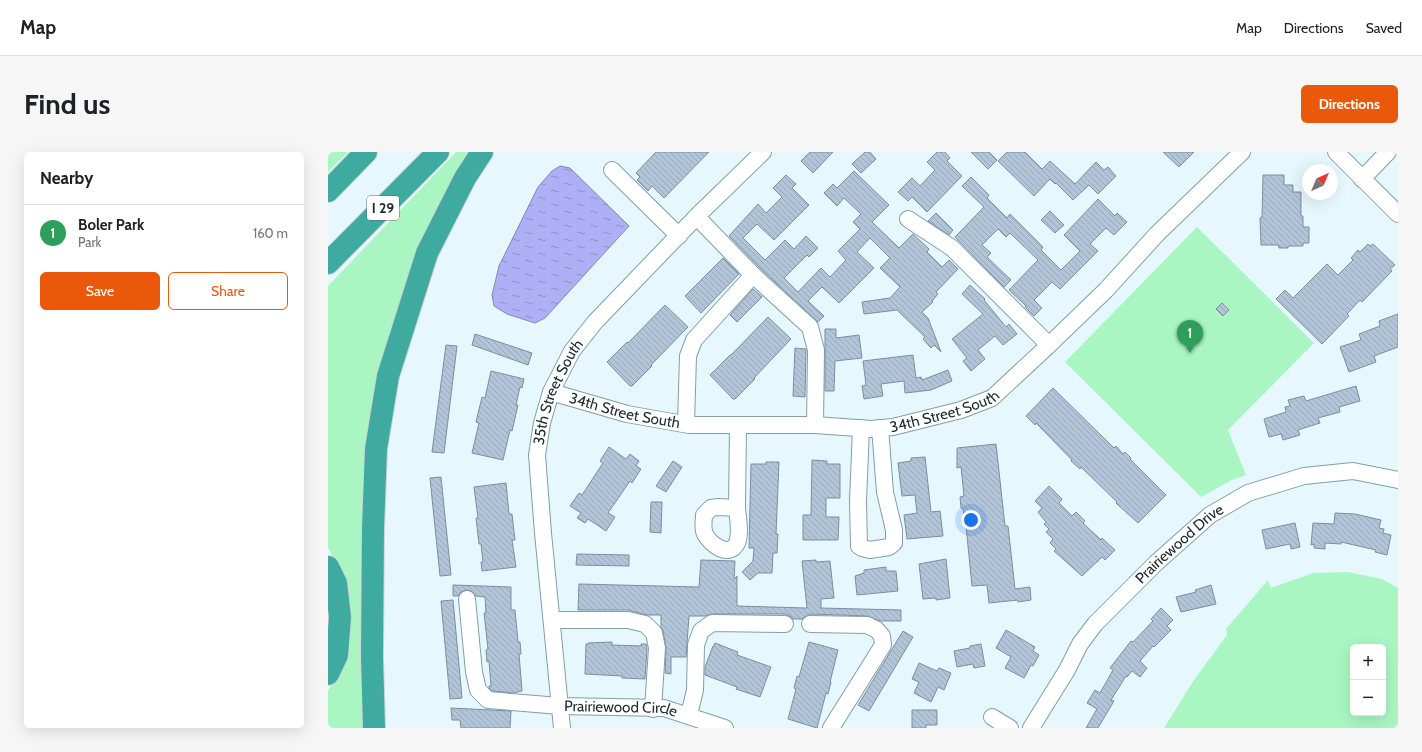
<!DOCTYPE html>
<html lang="en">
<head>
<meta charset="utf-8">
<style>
	body { margin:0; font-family:Cabin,sans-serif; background:#f6f6f6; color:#202124 }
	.controls { position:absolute; right:12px; bottom:12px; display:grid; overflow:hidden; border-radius:6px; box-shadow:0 4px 16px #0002 }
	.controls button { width:36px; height:36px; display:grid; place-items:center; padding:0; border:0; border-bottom:1px solid #e0e0e0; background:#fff; color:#202124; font:20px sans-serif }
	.compass { position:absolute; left:974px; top:12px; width:36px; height:36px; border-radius:50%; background:#fff; box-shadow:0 4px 16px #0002; rotate:44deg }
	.you { position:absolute; left:643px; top:368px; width:14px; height:14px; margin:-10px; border:3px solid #fff; border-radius:50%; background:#1a73e8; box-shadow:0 0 0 6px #1a73e833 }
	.badge { display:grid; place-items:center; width:26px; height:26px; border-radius:50%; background:#ea580c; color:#fff; font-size:13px; font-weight:700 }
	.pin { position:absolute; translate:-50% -33px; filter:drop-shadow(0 1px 2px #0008) }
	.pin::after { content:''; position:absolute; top:21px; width:14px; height:12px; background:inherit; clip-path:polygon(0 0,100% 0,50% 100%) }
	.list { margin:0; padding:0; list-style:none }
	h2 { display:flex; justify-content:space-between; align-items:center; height:52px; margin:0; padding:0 16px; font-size:17px }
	h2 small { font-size:13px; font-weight:400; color:#757577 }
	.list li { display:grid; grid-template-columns:26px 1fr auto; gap:12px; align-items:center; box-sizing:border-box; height:56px; padding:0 16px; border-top:1px solid #e0e0e0 }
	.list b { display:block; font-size:15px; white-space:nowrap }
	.list p { margin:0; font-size:13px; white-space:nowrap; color:#757577 }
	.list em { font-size:13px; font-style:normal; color:#757577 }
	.actions { display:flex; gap:8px; padding:12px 16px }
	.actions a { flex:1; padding:9px 0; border:1px solid #ea580c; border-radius:6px; text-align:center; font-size:14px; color:#ea580c }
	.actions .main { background:#ea580c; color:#fff }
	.map { position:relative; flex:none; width:1070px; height:576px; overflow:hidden; border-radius:6px }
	header { display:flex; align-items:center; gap:24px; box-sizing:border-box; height:56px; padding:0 20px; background:#fff; border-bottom:1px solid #e0e0e0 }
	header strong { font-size:19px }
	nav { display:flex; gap:22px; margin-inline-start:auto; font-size:14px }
	.intro { display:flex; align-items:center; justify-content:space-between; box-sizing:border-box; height:96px; padding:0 24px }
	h1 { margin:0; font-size:28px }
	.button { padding:10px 18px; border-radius:6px; background:#ea580c; color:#fff; font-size:14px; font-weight:700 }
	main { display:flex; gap:24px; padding:0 24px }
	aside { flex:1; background:#fff; border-radius:6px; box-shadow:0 4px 16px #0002 }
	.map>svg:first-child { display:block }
	.green { fill:#a9f6c2; fill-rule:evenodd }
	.water { fill:url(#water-ripples); stroke:#8387b9 }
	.building { fill:url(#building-back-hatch); stroke:#7c8da0 }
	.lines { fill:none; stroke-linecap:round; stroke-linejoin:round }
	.minor-casing { stroke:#819ea7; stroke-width:18 }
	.highway-casing { stroke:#d2d4d5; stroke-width:24 }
	.minor { stroke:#fff; stroke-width:16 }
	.highway { stroke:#3faaa0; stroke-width:22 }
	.labels { text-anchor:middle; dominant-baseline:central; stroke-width:3; stroke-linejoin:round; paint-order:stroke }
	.shield { fill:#fff; stroke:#61696b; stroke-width:1 }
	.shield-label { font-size:14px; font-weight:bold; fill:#1d292c }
	.street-label { font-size:15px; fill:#1d292c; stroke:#fff }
</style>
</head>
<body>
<header>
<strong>Map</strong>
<nav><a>Map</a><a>Directions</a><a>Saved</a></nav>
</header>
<div class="intro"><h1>Find us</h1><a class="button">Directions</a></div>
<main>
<aside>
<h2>Nearby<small></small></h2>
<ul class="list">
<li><span class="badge" style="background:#2e9e5b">1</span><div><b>Boler Park</b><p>Park</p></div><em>160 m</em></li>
</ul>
<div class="actions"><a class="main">Save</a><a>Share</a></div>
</aside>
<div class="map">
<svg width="1070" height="576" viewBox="0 0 1070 576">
	<defs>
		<pattern id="water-ripples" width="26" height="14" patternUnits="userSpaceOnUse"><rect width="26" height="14" fill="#afaff6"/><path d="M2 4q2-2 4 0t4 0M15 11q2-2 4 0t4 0" fill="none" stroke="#8e8ec7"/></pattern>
		<pattern id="building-back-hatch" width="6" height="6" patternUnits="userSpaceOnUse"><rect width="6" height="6" fill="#b2c4d8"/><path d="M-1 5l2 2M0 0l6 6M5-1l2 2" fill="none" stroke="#99a8ba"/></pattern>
	</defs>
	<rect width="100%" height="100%" fill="#e6f8fe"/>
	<g class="green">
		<path d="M0,0H20L0,20Z"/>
		<path d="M128,0H144L53,223L39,576H0V539L8,525L10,416L0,395V134Z"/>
		<path d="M869,75L986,191L900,278L918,323L904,328L873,345L737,210Z"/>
		<path d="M1020,420L1054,427L1070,436V576H836L866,528L899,483L898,477L940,428L943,436L985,421ZM1025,495H1055V561H1025Z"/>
	</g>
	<path class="water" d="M232,14L242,16L301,74L217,166L207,171L179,162L166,154L164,143L171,114L210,35L224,19Z"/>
	<g class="building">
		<path d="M328,0H381L336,46L324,34L320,39L309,28L312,25L308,21Z"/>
		<path d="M482,0H505L485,21L473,9Z"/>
		<path d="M537,0H542L548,7L533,21L524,12Z"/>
		<path d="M609,0H617L622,6L619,9L634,24L599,60L584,45L580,49L570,40L584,26L592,34L607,18L599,10Z"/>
		<path d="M643,0H661L669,8L660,17Z"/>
		<path d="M679,0H697L714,17L722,9L747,32L768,10L776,18L780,15L788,24L770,42L761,33L745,48L728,31L727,32L722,27L706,44L670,9Z"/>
		<path d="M835,0H866L851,15Z"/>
		<path d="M526,19L561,53L544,70L571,96L585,82L601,97L599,100L614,115L621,108L630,117L608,140L610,142L604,149L605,150L594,160L600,166L613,200L606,193L603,196L595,187L597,185L569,158L536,162L534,150L562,146L572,135L552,116L562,106L542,86L529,100L546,116L511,151L494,135L480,149L496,164L490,170L432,116L401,84L430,52L438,61L454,45L445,36L458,23L468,32L464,36L481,53L446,88L429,72L415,86L437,108L457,88L466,97L478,84L490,96L481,105L479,103L456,126L470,140L493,116L502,125L518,108L510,99L532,77L525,70L533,62L516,46L509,54L496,41L505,32L509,36Z"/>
		<path d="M935,23H956V33H965V40H973V64H975V75H981V91H975V94H960V96H951L950,93H933L932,66H933L934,64Z"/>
		<path d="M643,25L661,43L659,46L679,66L682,62L715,95L713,98L733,118L752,99L736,83L770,47L787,64L789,61L799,70L786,83L778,76L762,92L770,99L732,137L724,130L706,148L714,156L706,164L697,155L698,154L681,138L710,108L682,81L678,85L670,77L654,93L663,101L659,105L683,128L676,135L627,85L656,55L634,34Z"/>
		<path d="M722,59L736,73L727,81L713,68Z"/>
		<path d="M608,61L625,78L621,83L600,69Z"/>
		<path d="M1040,92L1042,94L1045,92L1067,113L1062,117L1064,119L1034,150L1032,148L1019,162L1021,164L994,192L948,147L957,138L965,146L999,112L1010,123L1025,108L1023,106L1030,98L1032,100Z"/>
		<path d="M395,106L411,122L373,161L357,144Z"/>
		<path d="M642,133L657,147L656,148L678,175L681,172L689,182L675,193L667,184L650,198L657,207L643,219L635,209L639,206L624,187L655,162L634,142Z"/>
		<path d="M425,137L434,145L409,170L402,163Z"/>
		<path d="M894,151L901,158L895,164L888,157Z"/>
		<path d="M337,153L360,175L323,213L324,214L304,234H302L279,210L299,190L300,191Z"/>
		<path d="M1070,162V195L1046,204L1048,210L1021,220L1012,195L1033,188L1031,182L1052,174L1051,169Z"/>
		<path d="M440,165L463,187L426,226L427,227L407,247H405L382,223L402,203H403Z"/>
		<path d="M497,177H508V186L531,183L534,206L507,209L506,239H497Z"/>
		<path d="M147,182L204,201L200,213L144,193Z"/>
		<path d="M118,193L129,194L116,301L104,300Z"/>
		<path d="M467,196L478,197V199L477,245L465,244Z"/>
		<path d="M585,203L588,226L593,225L594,228L620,218L624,229L603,238L577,241L576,229L553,232L555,244L536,247L534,234L538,233L535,209Z"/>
		<path d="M163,219L196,227L194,236L192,235L188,253H190L184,279L182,278L175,308L144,301L151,271L148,270L154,245L157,246Z"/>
		<path d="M1028,234L1032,249L1011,255L1012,260L990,266L992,271L970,278L972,283L955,288L953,282L941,285L936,267L958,260L957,255L962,254L960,248L976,244L978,249Z"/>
		<path d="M725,236L786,296L788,294L795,302L797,300L803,306L802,307L838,343L810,371L788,351L789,350L753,315L752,317L743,309L744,308L708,271L707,273L698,264Z"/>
		<path d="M668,292L677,374H680L687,437L702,435L703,448L690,450V448L661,451L659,433L644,434L637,364H636L635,356H633L632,345L636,344L633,315L629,316V296Z"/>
		<path d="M281,295L298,307L302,302L311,309L308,314L313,317L304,331L302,329L280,361L287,365L278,379L260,367L257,371L249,366L253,361L242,354L251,341L254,343L275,311L272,309Z"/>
		<path d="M597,305L603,360L612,359L615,384L579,387L576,363L589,361L587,343L574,344L570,311L583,309V306Z"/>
		<path d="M484,308L499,309V312H512V346H498V364L499,365H511L510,388H475V363H483Z"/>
		<path d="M345,309L354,315L338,340L328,334Z"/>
		<path d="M438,310H451L448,382H450L449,401H445L444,421H430L422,428L414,420L425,409L426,396H421L423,312H438Z"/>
		<path d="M113,325L123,423L112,424L102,326Z"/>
		<path d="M178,331L181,362H184L187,388H184L188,415L154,419L153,410H155L153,392H151L148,366H150L146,335Z"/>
		<path d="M721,334L734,347L731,351L744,364L748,360L757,369L755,371L773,388L774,386L787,398L777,408L774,405L754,424L726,399L728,397L722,391L725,387L718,380L721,377L716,372L718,370L710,360L714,356L707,349Z"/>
		<path d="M323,350H334L333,381L322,380Z"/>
		<path d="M1007,361L1027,362L1053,368L1051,376L1056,377L1055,381L1063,383L1059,403L1047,400L1048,398L1013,390V392L997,391V397L986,396V392L983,393L985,371L1006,372Z"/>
		<path d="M967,371L972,395L963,397L962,392L938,397L934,378Z"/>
		<path d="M249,402L301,403V414L248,413Z"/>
		<path d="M618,407L622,446L608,448V446L595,447L591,412Z"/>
		<path d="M373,408L407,409L406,427L409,424V454L478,456H479L474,409L488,408V410L502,409L506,446L493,447V456L573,458V469H552L539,464L482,462L478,464L474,467H465L462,464L457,462H384L377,464H361L358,505H343V522L337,521L338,496L335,479L333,475V463H319L300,458H250L251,432L371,435Z"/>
		<path d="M558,415V419H568L570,439L529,443L527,424L536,421V418Z"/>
		<path d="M125,433L183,435V456L184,458H187L190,490H192L193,502H191L194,539L185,541L164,539L161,536V534H163L161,509L159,510L158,498L160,497L156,461H158L157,445L148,444L143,439L138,438L133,440L130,444H125Z"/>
		<path d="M883,433L888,452L853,460L848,445L868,440L867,438Z"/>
		<path d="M125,448L134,546L122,547L113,449Z"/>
		<path d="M833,456L845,468L839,474L843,478L826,495L825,494L812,509L819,516L812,525L804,519L799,525L798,524L783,548L786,549L770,576H758L769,557L759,551L767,538L772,541L785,518L782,516L803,489L805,490L825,469L823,467Z"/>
		<path d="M678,478L707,495L705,499L711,503L705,514L703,513L696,526L677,516L683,505L668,496Z"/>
		<path d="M575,479L585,485L541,559L530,553Z"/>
		<path d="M284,490V493L313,494V492H318L319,497L317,527L294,526V524L257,522L258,492H260V491Z"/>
		<path d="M481,490L510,498L502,530H503L500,542L498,541L489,576L460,567L468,537L466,536L469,524L471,525Z"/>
		<path d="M387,491L410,500L409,503L443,515L432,545L408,537L409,535L377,523V515L385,494H386Z"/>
		<path d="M653,492L657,514L646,516L645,512L629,515L626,499L642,496V494Z"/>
		<path d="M591,511L609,519L611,516L623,521L616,538L610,535L603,550L586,541L591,530L584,527Z"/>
		<path d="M123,556L183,559L182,576H133L132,568H124Z"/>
		<path d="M584,558H609V573H598V576H584Z"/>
	</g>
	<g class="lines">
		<defs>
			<g id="minor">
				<path d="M1008,0L1070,62"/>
				<path d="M284,18L351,84"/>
				<path d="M1034,27L1060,0"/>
				<path d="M369,65L425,123"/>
				<path d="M580,67L624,96L721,193"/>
				<path id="s1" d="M223,240L299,262L361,273H487L543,277L565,275L633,258L664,246L721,193L778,138L829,82L914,0"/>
				<path d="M358,272L360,204L366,188L425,123L482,175L488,198L487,273"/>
				<path d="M533,276L530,349L531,394L534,396L542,398L561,395L566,391V378L557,340L552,276"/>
				<path d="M390,355L409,356C410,367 413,381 409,391C401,407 382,392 377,382C374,376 376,369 376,363L383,356Z"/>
				<path d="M409,356L410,273"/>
				<path id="s2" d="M139,447L146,520L150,538L160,548L232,554L336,556L397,576"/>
				<path d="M224,468H300L317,472L326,481L329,496L325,557"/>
				<path d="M482,472L539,473L549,478L554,484L555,493L503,576"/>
				<path d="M361,563L367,538L368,493L373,479L384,471L457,472"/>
				<path d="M664,565L682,576"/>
				<path id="s3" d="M234,576L215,381L209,303L214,271L223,240L244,199L267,170L371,62L435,0"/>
				<path id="s4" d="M703,576L739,518L752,492L767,472L828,411L882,363L920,341L976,324L1025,319L1070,328"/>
			</g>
			<g id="highway">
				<path d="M0,39L38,0"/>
				<path d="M0,111L110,0"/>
				<path d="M0,415L8,431L12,465L9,503L0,522"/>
				<path d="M46,576L44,504L45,377L48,297L60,224L99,101L137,26L154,0"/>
			</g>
		</defs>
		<use href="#minor" class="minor-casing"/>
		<use href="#highway" class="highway-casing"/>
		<use href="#minor" class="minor"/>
		<use href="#highway" class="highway"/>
	</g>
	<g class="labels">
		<rect class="shield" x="39" y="44" width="32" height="24" rx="3"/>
		<g class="shield-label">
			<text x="55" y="56">I 29</text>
		</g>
		<g class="street-label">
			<text stroke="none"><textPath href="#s3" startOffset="341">35th Street South</textPath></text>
			<text stroke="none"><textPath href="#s1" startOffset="400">34th Street South</textPath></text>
			<text stroke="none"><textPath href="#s1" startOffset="76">34th Street South</textPath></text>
			<text stroke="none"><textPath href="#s4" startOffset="239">Prairiewood Drive</textPath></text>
			<text stroke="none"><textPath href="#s2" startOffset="239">Prairiewood Circle</textPath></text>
		</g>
	</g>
</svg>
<div class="controls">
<button>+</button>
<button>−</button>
</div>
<svg class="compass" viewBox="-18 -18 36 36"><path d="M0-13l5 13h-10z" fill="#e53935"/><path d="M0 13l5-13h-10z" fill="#757577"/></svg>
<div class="you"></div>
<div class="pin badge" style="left:862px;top:201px;background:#2e9e5b">1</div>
</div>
</main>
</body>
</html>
